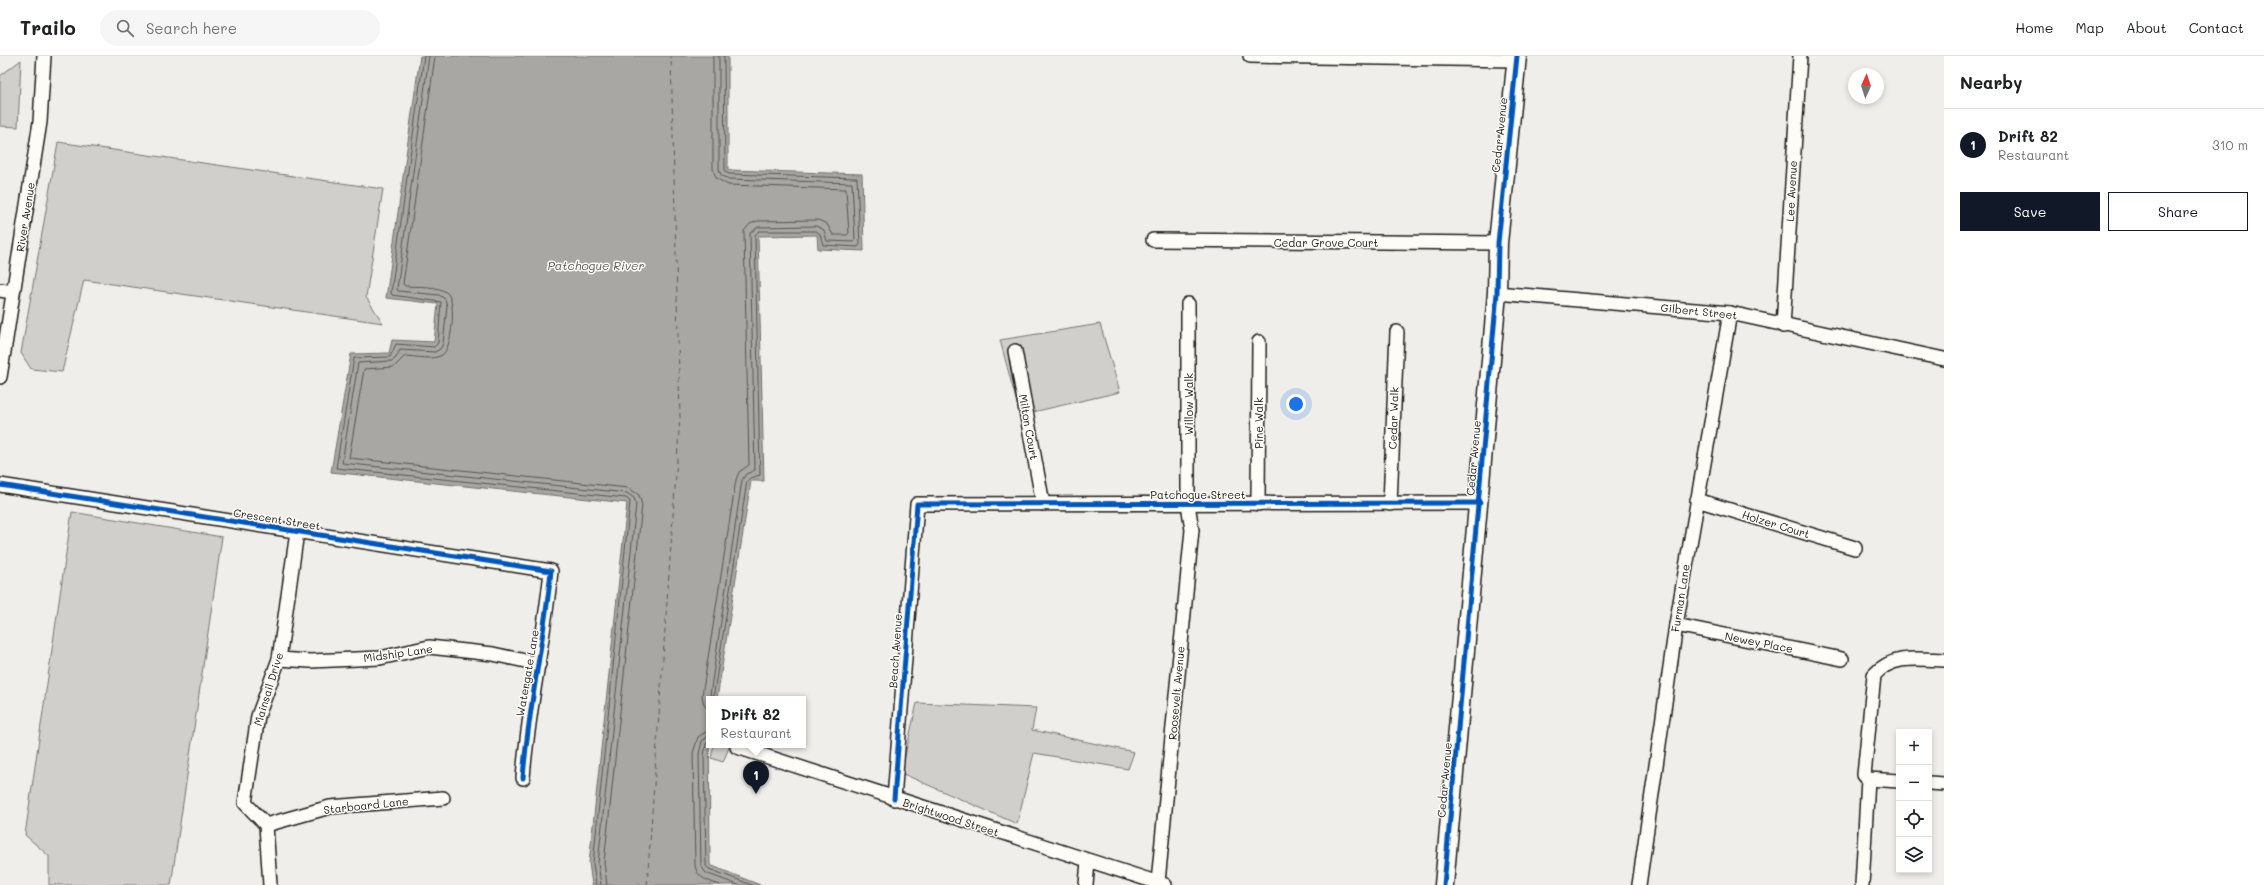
<!DOCTYPE html>
<html lang="en">
<head>
<meta charset="utf-8">
<style>
	body { margin:0; font-family:Mali,sans-serif; background:#f6f6f6; color:#202124 }
	.controls { position:absolute; right:12px; bottom:12px; display:grid; overflow:hidden; border-radius:0px; box-shadow:0 2px 6px #0003 }
	.controls button { width:36px; height:36px; display:grid; place-items:center; padding:0; border:0; border-bottom:1px solid #e0e0e0; background:#fff; color:#202124; font:20px sans-serif }
	.compass { position:absolute; left:1848px; top:12px; width:36px; height:36px; border-radius:50%; background:#fff; box-shadow:0 2px 6px #0003; rotate:3deg }
	.you { position:absolute; left:1296px; top:348px; width:14px; height:14px; margin:-10px; border:3px solid #fff; border-radius:50%; background:#1a73e8; box-shadow:0 0 0 6px #1a73e833 }
	.badge { display:grid; place-items:center; width:26px; height:26px; border-radius:50%; background:#111827; color:#fff; font-size:13px; font-weight:700 }
	.pin { position:absolute; translate:-50% -33px; filter:drop-shadow(0 1px 2px #0008) }
	.pin::after { content:''; position:absolute; top:21px; width:14px; height:12px; background:inherit; clip-path:polygon(0 0,100% 0,50% 100%) }
	.popup { position:absolute; left:706px; top:640px; width:100px; height:52px; box-sizing:border-box; display:grid; place-content:center; border-radius:0px; background:#fff; filter:drop-shadow(0 1px 3px #0005); font-size:13px; white-space:nowrap; color:#757577 }
	.popup b { font-size:15px; color:#202124 }
	.popup::after { content:''; position:absolute; left:50%; top:100%; margin-left:-8px; border:8px solid transparent; border-top-color:#fff }
	.list { margin:0; padding:0; list-style:none }
	h2 { display:flex; justify-content:space-between; align-items:center; height:52px; margin:0; padding:0 16px; font-size:17px }
	h2 small { font-size:13px; font-weight:400; color:#757577 }
	.list li { display:grid; grid-template-columns:26px 1fr auto; gap:12px; align-items:center; box-sizing:border-box; height:72px; padding:0 16px; border-top:1px solid #e0e0e0 }
	.list b { display:block; font-size:15px; white-space:nowrap }
	.list p { margin:0; font-size:13px; white-space:nowrap; color:#757577 }
	.list em { font-size:13px; font-style:normal; color:#757577 }
	.actions { display:flex; gap:8px; padding:12px 16px }
	.actions a { flex:1; padding:9px 0; border:1px solid #111827; border-radius:0px; text-align:center; font-size:14px; color:#111827 }
	.actions .main { background:#111827; color:#fff }
	.icon { flex:none; width:22px; height:22px; fill:none; stroke:currentColor; stroke-width:2; stroke-linecap:round; stroke-linejoin:round }
	.map { position:relative; flex:none; width:1944px; height:829px; overflow:hidden }
	header { display:flex; align-items:center; gap:24px; box-sizing:border-box; height:56px; padding:0 20px; background:#fff; border-bottom:1px solid #e0e0e0 }
	header strong { font-size:19px }
	nav { display:flex; gap:22px; margin-inline-start:auto; font-size:14px }
	.search { width:280px; height:36px; background:#f6f6f6; display:flex; align-items:center; gap:10px; box-sizing:border-box; padding:0 14px; border-radius:22px; color:#757577; font-size:15px }
	main { display:flex }
	aside { flex:1; background:#fff }
	.map>svg:first-child { display:block }
	.green { fill:#d0cfcc; stroke:#767674 }
	.water { fill:#a8a7a3; stroke:#706f6d }
	.lines { fill:none; stroke-linecap:round; stroke-linejoin:round }
	.shore { stroke:#545452; stroke-width:1 }
	.ferry { stroke:#5b5b59; stroke-width:1; stroke-dasharray:5 4; stroke-linecap:butt }
	.street-casing { stroke:#1c1c1c; stroke-width:16 }
	.secondary-casing { stroke:#1c1c1c; stroke-width:21 }
	.street { stroke:#fdfcf7; stroke-width:13 }
	.secondary { stroke:#fdfcf7; stroke-width:18 }
	.cycleway-casing { stroke:#fdfcf7; stroke-width:8 }
	.cycleway { stroke:#0057b8; stroke-width:5 }
	.labels { text-anchor:middle; dominant-baseline:central; stroke-width:3; stroke-linejoin:round; paint-order:stroke }
	.street-label { font-size:11px; fill:#1c1c1c; stroke:#fdfcf7 }
	.water-label { font-size:12px; font-style:italic; fill:#5b5b59; stroke:#fdfcf7 }
</style>
</head>
<body>
<header>
<strong>Trailo</strong>
<div class="search"><svg class="icon" aria-label="search" viewBox="0 0 24 24"><circle cx="10" cy="10" r="6"/><path d="M15 15l6 6"/></svg>Search here</div>
<nav><a>Home</a><a>Map</a><a>About</a><a>Contact</a></nav>
</header>
<main>
<div class="map">
<svg width="1944" height="829" viewBox="0 0 1944 829">
	<rect width="100%" height="100%" fill="#f0eeea"/>
	<filter id="ink" filterUnits="userSpaceOnUse"><feTurbulence type="fractalNoise" baseFrequency=".025" numOctaves="2"/><feDisplacementMap in="SourceGraphic" scale="8" xChannelSelector="R" yChannelSelector="G"/><feConvolveMatrix kernelMatrix="1 2 1 2 8 2 1 2 1" color-interpolation-filters="sRGB"/></filter>
	<g filter="url(#ink)">
		<g class="green">
			<path d="M21,4L18,71L0,70V20Z"/>
			<path d="M58,86L383,133L366,241L383,267L84,224L62,316L31,313L21,297Z"/>
			<path d="M1100,268L1120,336L1020,359L1000,284Z"/>
			<path d="M72,456L222,481L171,829H49V800L25,779Z"/>
			<path d="M917,647L1036,652L1032,674L1134,696L1128,713L1034,697L1017,768L901,717Z"/>
			<path d="M714,689H730L723,706L711,702Z"/>
		</g>
		<path class="water" d="M420,0H728V114L862,118L864,195L818,193L817,179L758,180L764,425H751L717,643H709L710,809L760,829H592L589,807L627,447L331,416L351,298L389,297L392,284L434,286L438,248L386,242Z"/>
		<g class="lines">
			<g class="shore">
				<path d="M424,0L391,237L392,239L441,246L438,287L434,291L396,288L390,301L354,302L336,412L626,442L630,445L593,807L596,829"/>
				<path d="M429,0L397,233L398,235L439,239L445,243L447,250L443,288L440,293L435,296L400,294L396,302L392,305L358,307L342,407L627,437L634,442L636,448L598,807L601,829"/>
				<path d="M435,0L403,228L405,230C417,231 438,229 447,237C457,245 452,293 442,299C432,305 415,300 405,300L394,311L364,313L349,402L628,432L639,439L642,449L604,807L607,829"/>
				<path d="M713,643L747,425L750,422L760,419L755,179L759,175H816L820,178L823,189L858,191L860,189L857,122L729,118L725,116L724,0"/>
				<path d="M709,646L742,424L746,418L755,414L750,177L758,171L816,170L824,174L827,185L853,186L855,184L852,127L729,123L721,119L719,113V0"/>
				<path d="M709,655L704,649L702,640L736,424L739,416L749,409L744,175L750,168L757,165L818,164L827,168L833,179H847L849,177L846,133L728,129L716,122L713,113V0"/>
				<path d="M709,674L698,681L693,697L695,809C697,823 709,825 720,829"/>
				<path d="M709,680L702,685L699,698L701,810L706,817L738,829"/>
				<path d="M709,685L706,688L704,699L706,810L709,813L752,829"/>
			</g>
			<path class="ferry" d="M647,829L680,361L671,0"/>
			<defs>
				<g id="street">
					<path d="M1250,0L1516,4"/>
					<path d="M1153,184L1498,187"/>
					<path d="M0,234L12,236"/>
					<path d="M1497,237L1730,257L1944,303"/>
					<path d="M1783,270L1800,0"/>
					<path d="M1015,295L1043,448"/>
					<path d="M0,321L40,66L44,0"/>
					<path d="M0,429L551,515C544,585 528,653 523,722"/>
					<path d="M1697,444L1855,492"/>
					<path d="M1258,448L1259,286"/>
					<path d="M1390,448L1397,276"/>
					<path d="M1676,569L1842,603"/>
					<path d="M279,603L310,605L380,602L429,591L493,598L539,608"/>
					<path d="M737,691L1165,829"/>
					<path d="M1868,723L1899,725"/>
					<path d="M1929,727L1944,728"/>
					<path d="M894,743L917,448L1480,447"/>
					<path d="M266,769L330,751L443,742"/>
					<path d="M1158,826L1192,474L1188,448V248"/>
					<path d="M270,829L266,769L245,747L258,660L279,603L297,476"/>
					<path d="M1086,829L1088,805"/>
					<path d="M1639,829L1676,569L1730,257"/>
					<path d="M1862,829L1868,723L1864,719L1874,619C1892,598 1919,603 1944,604"/>
				</g>
				<path id="secondary" d="M1444,829L1497,237L1498,187L1517,0"/>
			</defs>
			<use href="#street" class="street-casing"/>
			<use href="#secondary" class="secondary-casing"/>
			<use href="#street" class="street"/>
			<use href="#secondary" class="secondary"/>
			<defs>
				<g id="cycleway">
					<path d="M0,429L551,515C544,585 528,653 523,722"/>
					<path d="M894,743L917,448L1480,447"/>
					<path d="M1444,829L1497,237L1498,187L1517,0"/>
				</g>
			</defs>
			<use href="#cycleway" class="cycleway-casing"/>
			<use href="#cycleway" class="cycleway"/>
		</g>
	</g>
	<g class="labels">
		<g class="street-label">
			<text transform="translate(1499 79) rotate(-84)">Cedar Avenue</text>
			<text transform="translate(1791 135) rotate(-87)">Lee Avenue</text>
			<text transform="translate(25 161) rotate(-81)">River Avenue</text>
			<text x="1326" y="186">Cedar Grove Court</text>
			<text transform="translate(1699 255) rotate(6)">Gilbert Street</text>
			<text transform="translate(1188 348) rotate(-90)">Willow Walk</text>
			<text transform="translate(1393 362) rotate(-88)">Cedar Walk</text>
			<text transform="translate(1258 367) rotate(-90)">Pine Walk</text>
			<text transform="translate(1029 371) rotate(80)">Milton Court</text>
			<text transform="translate(1473 402) rotate(-85)">Cedar Avenue</text>
			<text x="1198" y="438">Patchogue Street</text>
			<text transform="translate(277 463) rotate(9)">Crescent Street</text>
			<text transform="translate(1776 468) rotate(17)">Holzer Court</text>
			<text transform="translate(1680 542) rotate(-81)">Furman Lane</text>
			<text transform="translate(1759 586) rotate(11)">Newey Place</text>
			<text transform="translate(895 595) rotate(-86)">Beach Avenue</text>
			<text transform="translate(398 597) rotate(-8)">Midship Lane</text>
			<text transform="translate(527 617) rotate(-80)">Watergate Lane</text>
			<text transform="translate(268 633) rotate(-73)">Mainsail Drive</text>
			<text transform="translate(1176 637) rotate(-85)">Roosevelt Avenue</text>
			<text transform="translate(1444 724) rotate(-85)">Cedar Avenue</text>
			<text transform="translate(366 749) rotate(-6)">Starboard Lane</text>
			<text transform="translate(951 761) rotate(18)">Brightwood Street</text>
		</g>
		<g class="water-label">
			<text x="596" y="209">Patchogue River</text>
		</g>
	</g>
</svg>
<div class="controls">
<button>+</button>
<button>−</button>
<button><svg class="icon" aria-label="locate" viewBox="0 0 24 24"><circle cx="12" cy="12" r="6"/><path d="M12 2v4M12 18v4M2 12h4M18 12h4"/></svg></button>
<button><svg class="icon" aria-label="layers" viewBox="0 0 24 24"><path d="M12 4l9 5-9 5-9-5zM3 14l9 5 9-5"/></svg></button>
</div>
<svg class="compass" viewBox="-18 -18 36 36"><path d="M0-13l5 13h-10z" fill="#e53935"/><path d="M0 13l5-13h-10z" fill="#757577"/></svg>
<div class="you"></div>
<div class="pin badge" style="left:756px;top:738px">1</div>
<div class="popup"><b>Drift 82</b>Restaurant</div>
</div>
<aside>
<h2>Nearby<small></small></h2>
<ul class="list">
<li><span class="badge">1</span><div><b>Drift 82</b><p>Restaurant</p></div><em>310 m</em></li>
</ul>
<div class="actions"><a class="main">Save</a><a>Share</a></div>
</aside>
</main>
</body>
</html>
